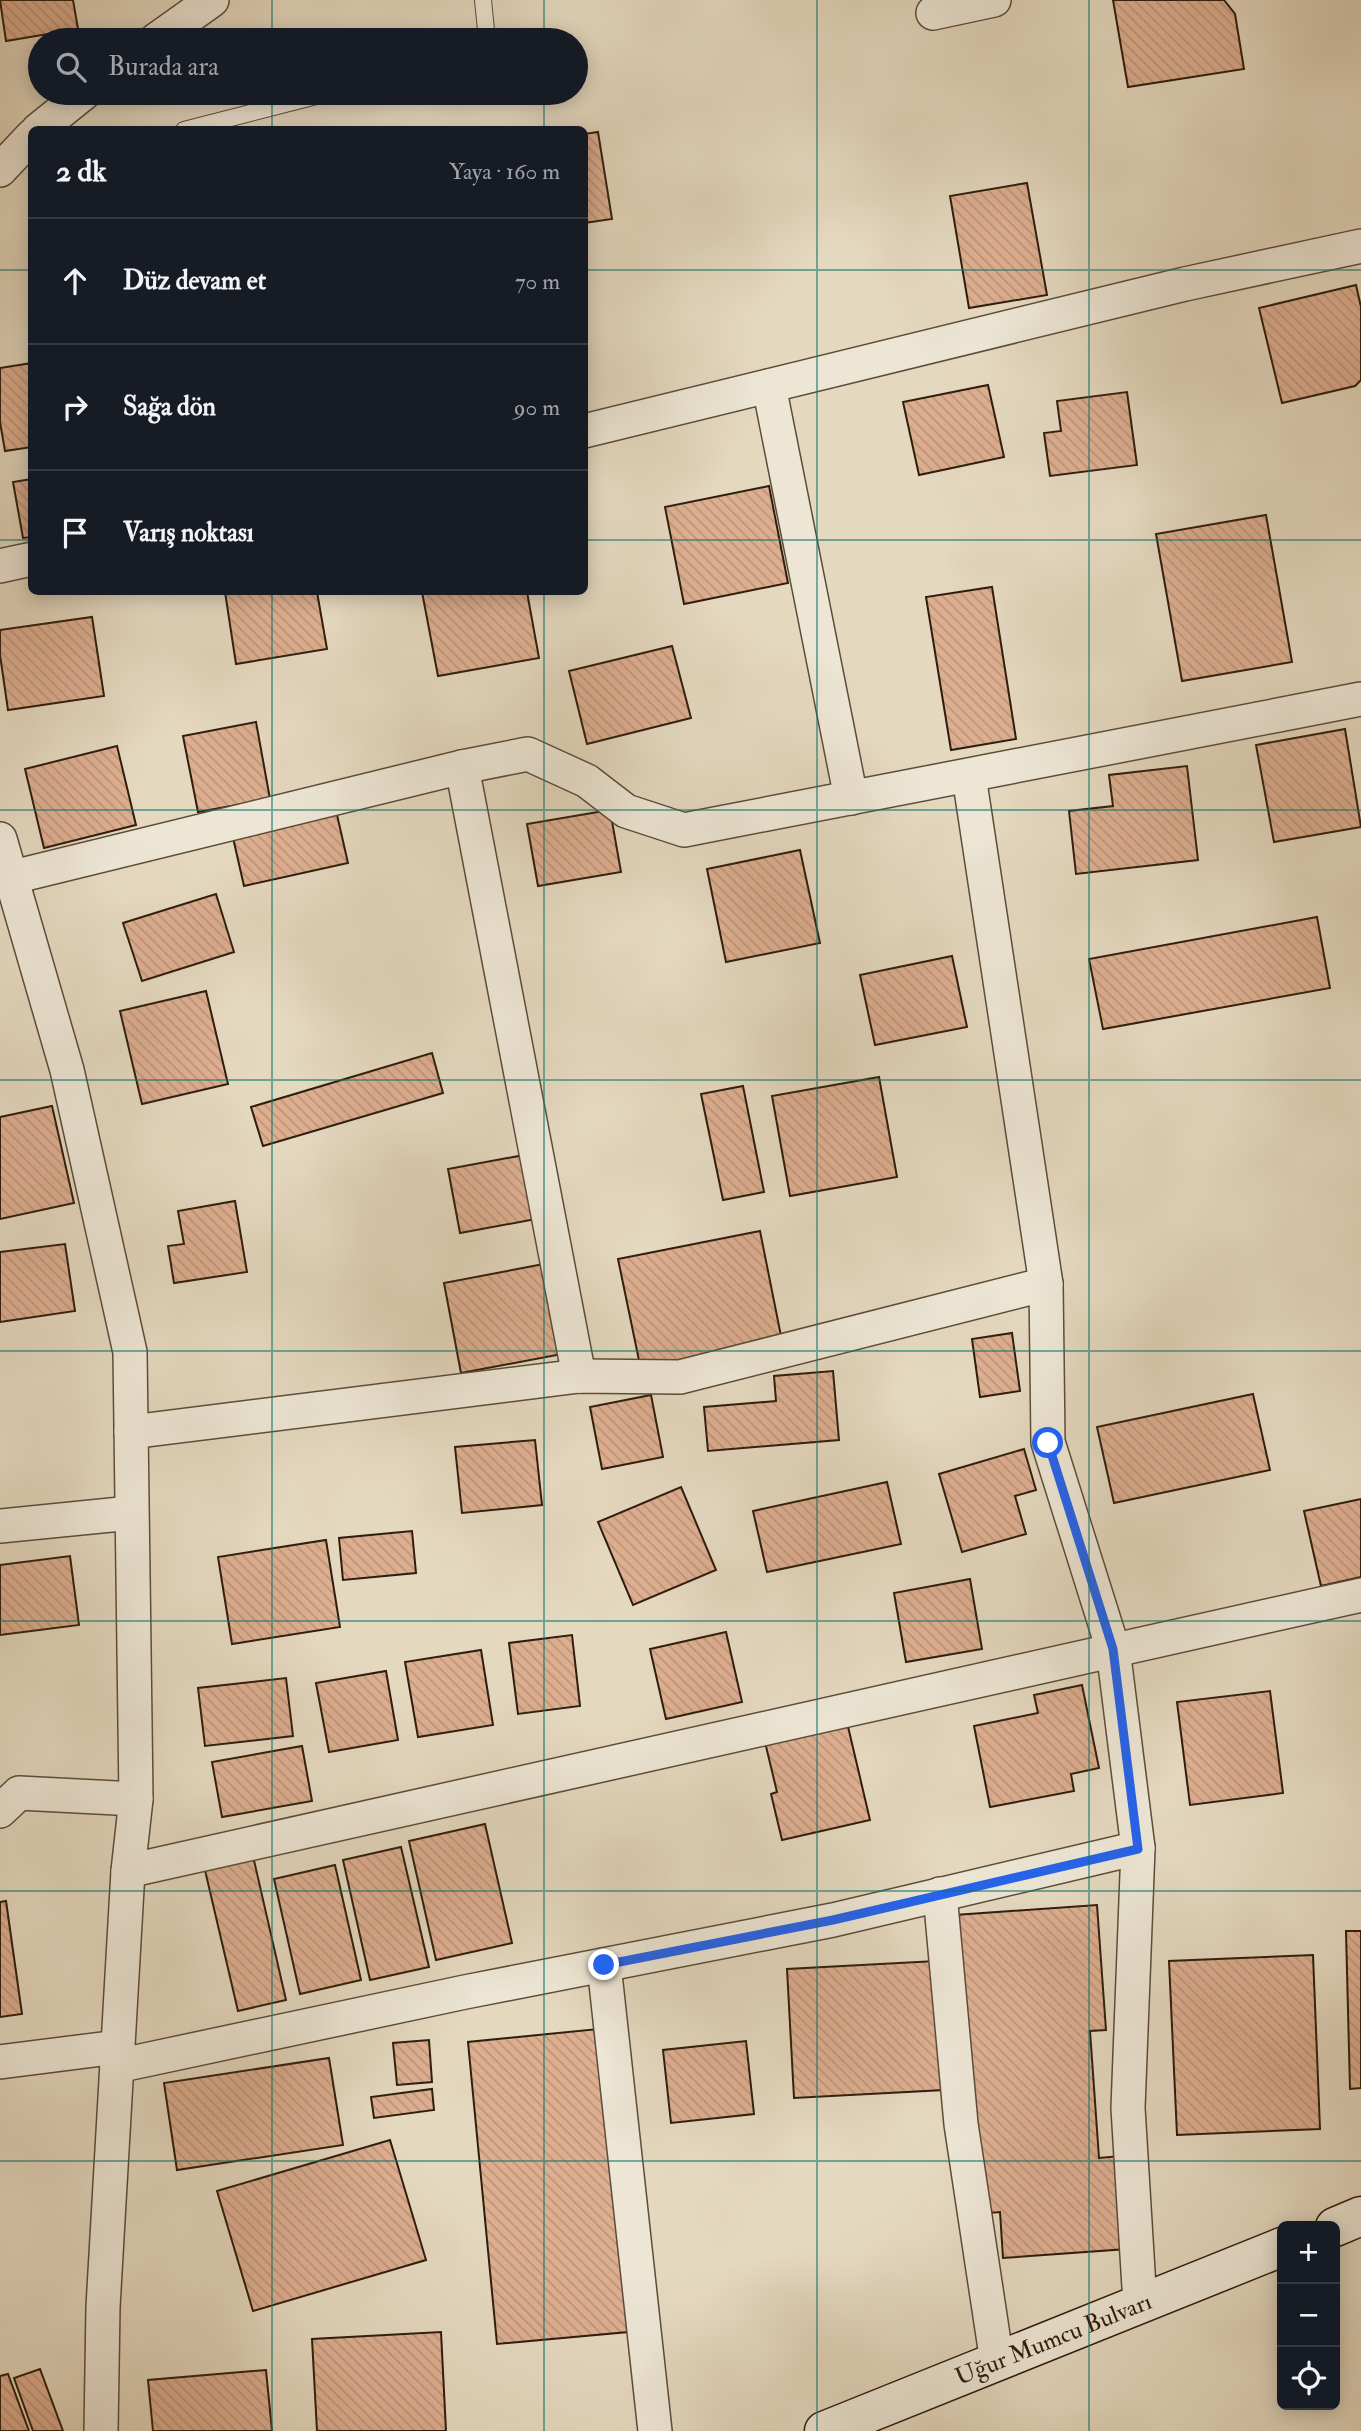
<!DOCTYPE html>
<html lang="tr">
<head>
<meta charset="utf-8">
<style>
	body { margin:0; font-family:"IM FELL Double Pica",serif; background:#242831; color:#f1f3f6 }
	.controls { position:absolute; right:21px; bottom:21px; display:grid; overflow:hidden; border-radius:10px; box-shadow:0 4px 18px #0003 }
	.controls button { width:63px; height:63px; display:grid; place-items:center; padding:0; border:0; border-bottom:2px solid #363941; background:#171b24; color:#f1f3f6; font:35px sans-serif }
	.stop { position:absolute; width:21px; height:21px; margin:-16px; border:5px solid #2563eb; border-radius:50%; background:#fff }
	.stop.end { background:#2563eb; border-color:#fff; box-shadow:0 2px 7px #0008 }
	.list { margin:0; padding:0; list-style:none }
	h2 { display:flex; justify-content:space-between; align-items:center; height:91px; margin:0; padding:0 28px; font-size:30px }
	h2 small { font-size:23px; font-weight:400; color:#9ea1a6 }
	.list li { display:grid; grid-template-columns:46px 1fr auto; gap:21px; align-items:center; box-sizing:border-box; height:126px; padding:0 28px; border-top:2px solid #363941 }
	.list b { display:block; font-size:26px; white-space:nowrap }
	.list em { font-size:23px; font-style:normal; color:#9ea1a6 }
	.icon { flex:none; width:38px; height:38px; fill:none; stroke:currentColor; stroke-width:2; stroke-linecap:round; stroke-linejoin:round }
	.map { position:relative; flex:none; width:1361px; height:2431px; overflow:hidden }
	.search { position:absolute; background:#171b24; box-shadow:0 4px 18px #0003; left:28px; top:28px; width:560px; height:77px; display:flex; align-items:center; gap:18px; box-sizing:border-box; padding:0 24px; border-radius:38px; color:#9ea1a6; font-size:26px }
	.panel { position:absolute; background:#171b24; box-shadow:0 4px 18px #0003; left:28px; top:126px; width:560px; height:469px; border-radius:10px }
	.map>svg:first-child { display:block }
	.building { fill:url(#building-back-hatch); stroke:#2f1d0d; stroke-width:2 }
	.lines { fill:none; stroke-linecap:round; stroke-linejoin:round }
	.lane-casing { stroke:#5c4c3a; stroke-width:18 }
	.street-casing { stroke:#5c4c3a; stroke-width:36 }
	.secondary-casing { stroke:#2f1d0d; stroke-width:41 }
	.lane { stroke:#ede6d5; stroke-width:16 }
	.street { stroke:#ede6d5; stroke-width:33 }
	.secondary { stroke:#ede6d5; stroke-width:38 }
	.route { stroke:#2563eb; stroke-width:9 }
	.grid { fill:none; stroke:#0f766e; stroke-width:2; stroke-opacity:0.55 }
	.labels { text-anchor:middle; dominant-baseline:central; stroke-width:6; stroke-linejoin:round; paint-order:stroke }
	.street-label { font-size:24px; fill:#2f1d0d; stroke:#ede6d5 }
</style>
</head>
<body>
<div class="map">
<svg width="1361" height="2431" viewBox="0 0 1361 2431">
	<defs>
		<pattern id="building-back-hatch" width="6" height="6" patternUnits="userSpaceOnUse" patternTransform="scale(1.75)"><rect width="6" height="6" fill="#ddae90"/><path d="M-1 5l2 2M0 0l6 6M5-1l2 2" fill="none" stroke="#be957b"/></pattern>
	</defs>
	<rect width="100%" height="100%" fill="#e4d8bf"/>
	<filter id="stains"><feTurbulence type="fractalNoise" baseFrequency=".00286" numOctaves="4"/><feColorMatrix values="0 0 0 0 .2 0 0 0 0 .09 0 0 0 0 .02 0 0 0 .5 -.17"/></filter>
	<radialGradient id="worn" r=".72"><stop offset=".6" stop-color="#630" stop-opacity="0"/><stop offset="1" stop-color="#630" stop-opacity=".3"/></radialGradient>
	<g class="building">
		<path d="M0,0H73L78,29L6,41Z"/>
		<path d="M1113,0H1224L1235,14L1244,69L1128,87Z"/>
		<path d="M598,132L612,219L584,223V134Z"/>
		<path d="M1027,183L1047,295L969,308L950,196Z"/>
		<path d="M1356,285L1361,307V380L1355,386L1282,403L1259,308Z"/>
		<path d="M32,363V447L5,451L0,422V368Z"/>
		<path d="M988,385L1004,457L919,475L903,402Z"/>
		<path d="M1127,392L1137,465L1050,476L1044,433L1061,431L1057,401Z"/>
		<path d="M32,479V537L23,538L13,482Z"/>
		<path d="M769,486L788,583L684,604L665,507Z"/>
		<path d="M1266,515L1292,662L1182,681L1156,534Z"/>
		<path d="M992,587L1016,739L951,750L926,597Z"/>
		<path d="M225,592H317L327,649L236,664Z"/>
		<path d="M422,592H527L539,658L438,676Z"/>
		<path d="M92,617L104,696L8,710L0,655V630Z"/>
		<path d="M672,646L691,718L587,744L569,671Z"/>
		<path d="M256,722L270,799L198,812L183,736Z"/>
		<path d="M1345,729L1361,827L1274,842L1256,745Z"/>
		<path d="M117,746L136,825L44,848L25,769Z"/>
		<path d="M1187,766L1198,860L1076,874L1069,811L1113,806L1109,775Z"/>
		<path d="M335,806L348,863L244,886L231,829Z"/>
		<path d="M610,810L621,872L538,886L527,824Z"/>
		<path d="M800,850L820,943L726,962L707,869Z"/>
		<path d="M216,894L234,952L142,981L123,923Z"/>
		<path d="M1317,917L1330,988L1103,1029L1089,959Z"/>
		<path d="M952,956L967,1027L875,1045L860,975Z"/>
		<path d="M206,991L228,1084L142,1104L120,1011Z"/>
		<path d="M432,1053L443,1093L263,1146L251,1107Z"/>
		<path d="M879,1077L897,1177L790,1196L772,1096Z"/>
		<path d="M743,1086L764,1192L723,1200L701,1094Z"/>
		<path d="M52,1106L74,1203L0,1219V1117Z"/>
		<path d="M524,1155L536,1219L460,1233L448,1169Z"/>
		<path d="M235,1201L247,1272L174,1283L168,1246L184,1244L178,1211Z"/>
		<path d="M760,1231L782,1341L641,1370L618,1259Z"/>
		<path d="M65,1244L75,1311L0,1322V1252Z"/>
		<path d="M544,1264L562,1354L461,1373L444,1283Z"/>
		<path d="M1012,1333L1020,1391L980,1397L972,1339Z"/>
		<path d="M833,1371L839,1440L708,1451L704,1407L776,1401L774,1376Z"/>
		<path d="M1253,1394L1270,1470L1114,1503L1097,1427Z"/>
		<path d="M651,1395L663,1457L602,1469L590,1407Z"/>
		<path d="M535,1440L542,1505L462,1513L455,1447Z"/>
		<path d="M1024,1449L1036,1490L1015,1496L1026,1534L962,1552L939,1474Z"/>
		<path d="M887,1482L901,1544L767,1572L753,1511Z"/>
		<path d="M681,1487L716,1570L633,1605L598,1522Z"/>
		<path d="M1361,1499V1577L1321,1586L1304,1511Z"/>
		<path d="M412,1531L416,1573L343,1580L339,1538Z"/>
		<path d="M326,1540L340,1627L232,1644L218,1557Z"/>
		<path d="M70,1556L79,1625L0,1635V1565Z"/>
		<path d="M970,1579L982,1649L906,1662L894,1593Z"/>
		<path d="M726,1632L742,1702L666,1719L650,1649Z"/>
		<path d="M572,1635L580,1706L518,1714L509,1643Z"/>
		<path d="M481,1650L493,1725L418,1737L405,1662Z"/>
		<path d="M386,1671L398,1740L329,1752L316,1683Z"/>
		<path d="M286,1678L293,1736L205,1746L198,1688Z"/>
		<path d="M1082,1685L1099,1768L1071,1774L1074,1791L990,1807L974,1726L1038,1713L1034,1695Z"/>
		<path d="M1270,1691L1283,1793L1190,1805L1177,1702Z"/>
		<path d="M846,1718L870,1820L782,1840L771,1794L777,1792L764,1738Z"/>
		<path d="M302,1746L312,1801L222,1817L212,1762Z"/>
		<path d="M485,1824L512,1943L436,1960L409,1841Z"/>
		<path d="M401,1847L429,1967L370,1980L343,1860Z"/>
		<path d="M253,1856L286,2000L238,2011L204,1866Z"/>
		<path d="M335,1865L361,1980L300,1994L274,1879Z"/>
		<path d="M6,1901L22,2014L0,2017V1902Z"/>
		<path d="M1097,1905L1106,2030L1090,2031L1099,2158L1120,2156L1127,2249L1003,2258L1000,2212L978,2214L955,1915Z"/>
		<path d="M1346,1931H1361V2088L1350,2089Z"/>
		<path d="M1313,1955L1320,2129L1177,2135L1169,1961Z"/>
		<path d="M936,1961L944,2090L794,2098L787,1969Z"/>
		<path d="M598,2029L628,2332L497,2344L468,2042Z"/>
		<path d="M429,2040L432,2082L397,2085L393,2043Z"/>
		<path d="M746,2041L754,2114L671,2123L663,2050Z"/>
		<path d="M329,2058L343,2145L177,2170L164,2083Z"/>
		<path d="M432,2089L434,2110L374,2118L371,2097Z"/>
		<path d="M390,2140L426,2260L253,2311L217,2191Z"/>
		<path d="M441,2332L446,2431H317L312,2339Z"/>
		<path d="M40,2369L63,2431H33L14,2378Z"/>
		<path d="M266,2370L272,2431H153L148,2380Z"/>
		<path d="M8,2374L29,2431H0V2376Z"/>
	</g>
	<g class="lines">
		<defs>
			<g id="lane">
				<path d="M483,0L487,40"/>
				<path d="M184,130L328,93"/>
			</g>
			<g id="street">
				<path d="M933,13L994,0"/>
				<path d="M156,40L212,0"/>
				<path d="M38,130L84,93"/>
				<path d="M0,170L32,136"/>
				<path d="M769,386L851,798"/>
				<path d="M584,431L1185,284L1361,246"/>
				<path d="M0,566L32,559"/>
				<path d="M462,767L579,1376"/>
				<path d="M969,776L1046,1284L1048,1442L1113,1649L1138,1848L1128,2108L1140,2304"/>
				<path d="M0,839L67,1070L130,1352L136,1799L128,1871L103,2307L101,2431"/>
				<path d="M9,878L462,767L528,754L587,781L626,811L684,830L1361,699"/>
				<path d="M131,1432L579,1376L680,1377L1046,1284"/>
				<path d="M0,1526L131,1513"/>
				<path d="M0,1811L19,1793L136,1799"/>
				<path d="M128,1871L1361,1595"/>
				<path d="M940,1894L961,2124L997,2362"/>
				<path d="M604,1965L655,2431"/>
				<path d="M0,2062L118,2047"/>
				<path d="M117,2066L465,1992L833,1920L1138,1848"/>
			</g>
			<g id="secondary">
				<path d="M1335,2227L1361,2216"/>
				<path id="s1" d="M824,2431L1282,2247"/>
			</g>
		</defs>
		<use href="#lane" class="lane-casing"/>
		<use href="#street" class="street-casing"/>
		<use href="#secondary" class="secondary-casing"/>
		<use href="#lane" class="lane"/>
		<use href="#street" class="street"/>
		<use href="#secondary" class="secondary"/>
	</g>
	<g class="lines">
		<path class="route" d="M604,1965L833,1920L1138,1849L1113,1649L1048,1443"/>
	</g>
	<path class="grid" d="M272,0V40M544,0V40M817,0V2431M1089,0V2431M272,93V130M544,93V130M0,270H32M584,270H1361M0,540H32M584,540H1361M272,592V2431M544,592V2431M0,810H1361M0,1080H1361M0,1351H1361M0,1621H1361M0,1891H1361M0,2161H1361"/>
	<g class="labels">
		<g class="street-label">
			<text stroke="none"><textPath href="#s1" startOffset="247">Uğur Mumcu Bulvarı</textPath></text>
		</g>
	</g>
	<rect width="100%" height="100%" filter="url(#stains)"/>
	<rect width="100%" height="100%" fill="url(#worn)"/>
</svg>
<div class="controls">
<button>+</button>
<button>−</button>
<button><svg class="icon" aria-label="locate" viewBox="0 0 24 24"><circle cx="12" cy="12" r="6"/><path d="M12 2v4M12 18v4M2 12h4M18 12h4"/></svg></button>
</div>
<div class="stop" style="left:1048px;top:1443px"></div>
<div class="stop end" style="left:604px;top:1965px"></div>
<div class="search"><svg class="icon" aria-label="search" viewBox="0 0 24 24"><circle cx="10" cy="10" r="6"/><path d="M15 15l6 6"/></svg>Burada ara</div>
<section class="panel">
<h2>2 dk<small>Yaya · 160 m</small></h2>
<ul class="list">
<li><svg class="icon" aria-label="ahead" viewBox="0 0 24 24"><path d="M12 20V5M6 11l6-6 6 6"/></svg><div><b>Düz devam et</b></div><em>70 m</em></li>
<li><svg class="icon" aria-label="right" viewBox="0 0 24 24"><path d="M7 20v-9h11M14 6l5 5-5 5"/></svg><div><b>Sağa dön</b></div><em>90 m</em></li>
<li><svg class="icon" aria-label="arrive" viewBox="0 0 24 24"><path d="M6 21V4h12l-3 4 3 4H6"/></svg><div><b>Varış noktası</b></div></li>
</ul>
</section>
</div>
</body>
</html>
